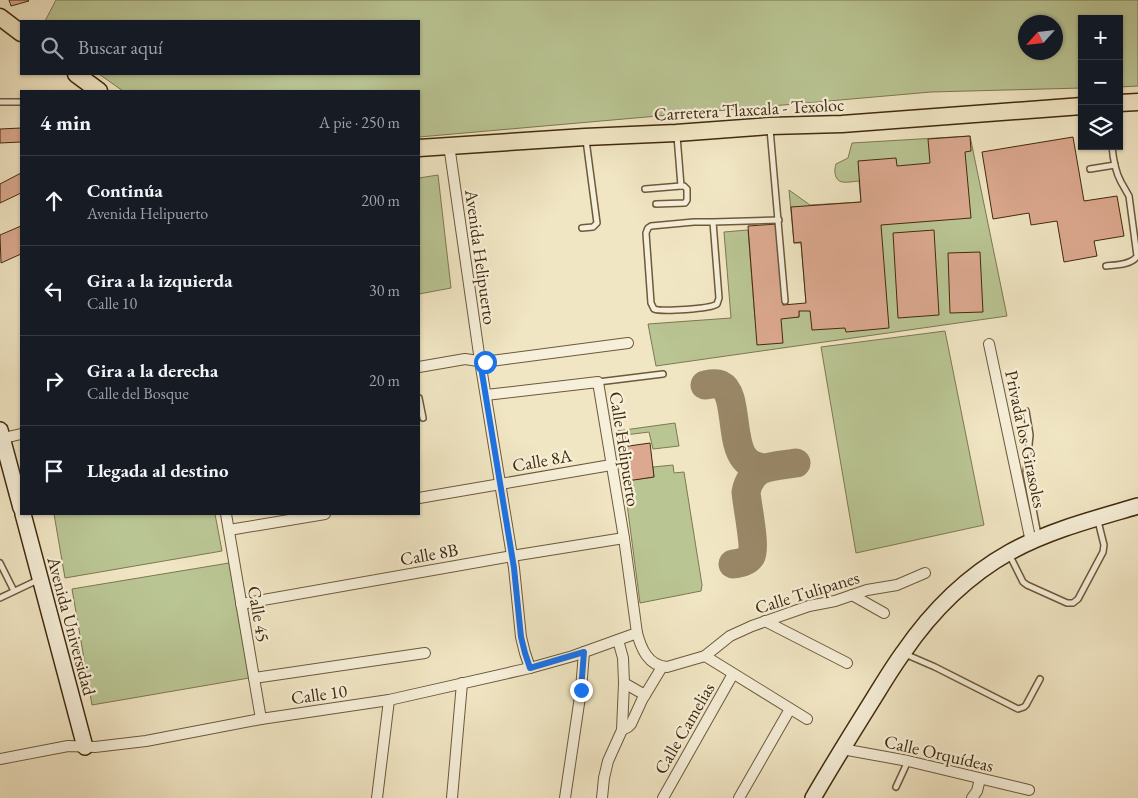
<!DOCTYPE html>
<html lang="es">
<head>
<meta charset="utf-8">
<style>
	body { margin:0; font-family:"EB Garamond",serif; background:#242831; color:#f1f3f6 }
	.controls { position:absolute; right:15px; top:15px; display:grid; overflow:hidden; border-radius:0px; box-shadow:0 1px 4px #0004 }
	.controls button { width:45px; height:45px; display:grid; place-items:center; padding:0; border:0; border-bottom:1px solid #363941; background:#171b24; color:#f1f3f6; font:25px sans-serif }
	.compass { position:absolute; left:1018px; top:15px; width:45px; height:45px; border-radius:50%; background:#171b24; box-shadow:0 1px 4px #0004; rotate:243deg }
	.stop { position:absolute; width:15px; height:15px; margin:-11px; border:4px solid #1a73e8; border-radius:50%; background:#fff }
	.stop.end { background:#1a73e8; border-color:#fff; box-shadow:0 1px 5px #0008 }
	.list { margin:0; padding:0; list-style:none }
	h2 { display:flex; justify-content:space-between; align-items:center; height:65px; margin:0; padding:0 20px; font-size:21px }
	h2 small { font-size:16px; font-weight:400; color:#9ea1a6 }
	.list li { display:grid; grid-template-columns:32px 1fr auto; gap:15px; align-items:center; box-sizing:border-box; height:90px; padding:0 20px; border-top:1px solid #363941 }
	.list b { display:block; font-size:19px; white-space:nowrap }
	.list p { margin:0; font-size:16px; white-space:nowrap; color:#9ea1a6 }
	.list em { font-size:16px; font-style:normal; color:#9ea1a6 }
	.icon { flex:none; width:28px; height:28px; fill:none; stroke:currentColor; stroke-width:2; stroke-linecap:round; stroke-linejoin:round }
	.map { position:relative; flex:none; width:1138px; height:798px; overflow:hidden }
	.search { position:absolute; background:#171b24; box-shadow:0 1px 4px #0004; left:20px; top:20px; width:400px; height:55px; display:flex; align-items:center; gap:12px; box-sizing:border-box; padding:0 18px; border-radius:0px; color:#9ea1a6; font-size:19px }
	.panel { position:absolute; background:#171b24; box-shadow:0 1px 4px #0004; left:20px; top:90px; width:400px; height:425px; border-radius:0px }
	.map>svg:first-child { display:block }
	.green { fill:#bac594; stroke:#7e7850; fill-rule:evenodd }
	.lines { fill:none; stroke-linecap:round; stroke-linejoin:round }
	.taxiway { stroke:#998868; stroke-width:29 }
	.building { fill:#dca990; stroke:#412a0d }
	.lane-casing { stroke:#6d593b; stroke-width:8 }
	.street-casing { stroke:#6d593b; stroke-width:12 }
	.secondary-casing { stroke:#412a0d; stroke-width:18 }
	.primary-casing { stroke:#412a0d; stroke-width:19 }
	.lane { stroke:#f6efd9; stroke-width:5 }
	.street { stroke:#f6efd9; stroke-width:10 }
	.secondary { stroke:#f6efd9; stroke-width:15 }
	.primary { stroke:#f1e6c4; stroke-width:16 }
	.route { stroke:#1a73e8; stroke-width:6 }
	.labels { text-anchor:middle; dominant-baseline:central; stroke-width:4.5; stroke-linejoin:round; paint-order:stroke }
	.street-label { font-size:18px; fill:#412a0d; stroke:#f6efd9 }
</style>
</head>
<body>
<div class="map">
<svg width="1138" height="798" viewBox="0 0 1138 798">
	<rect width="100%" height="100%" fill="#f1e6c4"/>
	<filter id="stains"><feTurbulence type="fractalNoise" baseFrequency=".004" numOctaves="4"/><feColorMatrix values="0 0 0 0 .2 0 0 0 0 .09 0 0 0 0 .02 0 0 0 .5 -.17"/></filter>
	<radialGradient id="worn" r=".72"><stop offset=".6" stop-color="#630" stop-opacity="0"/><stop offset="1" stop-color="#630" stop-opacity=".3"/></radialGradient>
	<g class="green">
		<path d="M56,0H1138V86L1119,87V19H1082V88L931,92L419,137V91H123L99,74H419V21H45ZM1026,22H1056V52H1026Z"/>
		<path d="M970,136L1007,316L656,366L648,324L731,318L724,232L748,230L755,319L799,317V311L806,303L801,243H794L789,190L810,205L861,202L859,181C855,181 847,183 842,182C834,180 834,170 836,164L848,158L852,143Z"/>
		<path d="M438,175L451,288L419,294V178Z"/>
		<path d="M945,331L984,525L856,553L821,347Z"/>
		<path d="M675,423L679,446L653,449L649,432L625,435L626,444L619,445L617,431Z"/>
		<path d="M673,465L674,473L684,472L702,585L701,591L640,603L624,481L654,477L653,467Z"/>
		<path d="M54,514H215L222,551L65,578Z"/>
		<path d="M229,563L249,678L92,705L72,589Z"/>
	</g>
	<g class="lines">
		<g class="taxiway">
			<path d="M705,385C711,384 716,383 721,385C738,393 730,443 745,459C749,464 755,466 762,468"/>
			<path d="M733,564C740,563 747,562 751,556C756,547 747,505 746,492C752,464 772,467 796,463"/>
		</g>
	</g>
	<g class="building">
		<path d="M9,0H28L29,1L11,6Z"/>
		<path d="M21,128V142L0,143V129Z"/>
		<path d="M970,136L971,151L965,152L971,218L881,225L889,328L846,332L845,328L812,330L810,311H799V317L781,319L783,343L757,345L748,226L777,224L783,305L806,303L801,242L794,243L791,207L861,202L858,161L896,158L897,166L930,163L928,139Z"/>
		<path d="M1073,137L1084,201L1117,196L1124,236L1094,241L1097,256L1064,262L1057,221L1031,225L1029,213L993,219L982,152Z"/>
		<path d="M21,173V193L0,203V184Z"/>
		<path d="M21,226V254L1,263L0,235Z"/>
		<path d="M934,230L939,315L898,318L893,233Z"/>
		<path d="M980,252L983,312L950,313L948,253Z"/>
		<path d="M650,443L654,477L627,481L622,447Z"/>
	</g>
	<g class="lines">
		<defs>
			<g id="lane">
				<path d="M0,102H21"/>
				<path d="M770,129L785,301"/>
				<path d="M677,136L681,186"/>
				<path d="M1090,169L1115,165"/>
				<path d="M645,189L681,186H684L687,189V200L685,203L656,204"/>
				<path d="M713,222L719,298L717,304C710,309 662,312 654,309L651,303L646,233L648,228L651,226L694,222H713L779,220"/>
				<path d="M582,228L593,227L597,223L586,140"/>
				<path d="M1106,266C1115,265 1132,265 1137,256L1129,196C1126,191 1124,187 1121,182C1115,171 1113,158 1112,146"/>
				<path d="M598,382L663,374"/>
				<path d="M419,398L423,418"/>
				<path d="M1026,411L1030,435L1026,473L1038,535"/>
				<path d="M1009,554L1023,582L1027,585L1067,603H1073L1078,599L1103,552L1104,545L1098,521"/>
				<path d="M0,563L14,591"/>
				<path d="M0,598L38,580"/>
				<path d="M905,654L935,667L1018,709L1024,707L1026,705L1040,679"/>
				<path d="M896,787L908,761"/>
			</g>
			<g id="street">
				<path d="M449,145L480,361L514,568L521,637L525,653L530,668"/>
				<path d="M989,344L1031,542"/>
				<path d="M419,367L465,359L485,362L491,361L628,343"/>
				<path d="M486,395L598,382L624,538L637,633C641,648 648,666 667,667L705,656L807,719"/>
				<path d="M0,439L21,434"/>
				<path d="M419,498L611,465"/>
				<path d="M226,514L261,719"/>
				<path d="M229,530L325,514"/>
				<path d="M852,595L884,613"/>
				<path d="M241,604L512,556L624,538"/>
				<path d="M765,621L847,663"/>
				<path d="M705,656L730,636L752,626L809,606L835,601L867,590L897,585L925,573"/>
				<path d="M254,678L425,653"/>
				<path d="M624,683L645,695"/>
				<path d="M622,730L628,727L631,724L642,700L662,667"/>
				<path d="M842,749L908,761L1029,790"/>
				<path d="M0,759L68,746L95,747L146,741L261,719L389,700L530,668L573,656L637,633"/>
				<path d="M377,798L389,700"/>
				<path d="M452,798L462,683"/>
				<path d="M565,798L581,690L584,652"/>
				<path d="M602,798L604,778L608,761L622,730L624,683L623,658L618,640"/>
				<path d="M663,798L733,674"/>
				<path d="M739,798L790,709"/>
				<path d="M972,798L977,791L980,779"/>
			</g>
			<g id="secondary">
				<path d="M0,430L21,508"/>
				<path d="M23,514L85,747"/>
				<path d="M813,798C832,765 852,733 872,701C882,685 892,668 903,653C931,612 967,576 1010,552C1050,530 1094,519 1138,506"/>
			</g>
			<g id="primary">
				<path d="M0,17L21,33"/>
				<path d="M76,74L99,91"/>
				<path d="M1119,103L1138,102"/>
				<path d="M419,148L585,137L676,133L770,126L842,124L1082,106"/>
			</g>
		</defs>
		<use href="#lane" class="lane-casing"/>
		<use href="#street" class="street-casing"/>
		<use href="#secondary" class="secondary-casing"/>
		<use href="#primary" class="primary-casing"/>
		<use href="#lane" class="lane"/>
		<use href="#street" class="street"/>
		<use href="#secondary" class="secondary"/>
		<use href="#primary" class="primary"/>
	</g>
	<g class="lines">
		<path class="route" d="M485,362L480,361L514,568L521,637L525,653L530,668L584,652L581,690"/>
	</g>
	<g class="labels">
		<g class="street-label">
			<text transform="translate(749 109) rotate(-3)">Carretera Tlaxcala - Texoloc</text>
			<text transform="translate(481 257) rotate(82)">Avenida Helipuerto</text>
			<text transform="translate(1026 439) rotate(78)">Privada los Girasoles</text>
			<text transform="translate(625 449) rotate(81)">Calle Helipuerto</text>
			<text transform="translate(542 460) rotate(-10)">Calle 8A</text>
			<text transform="translate(429 554) rotate(-10)">Calle 8B</text>
			<text transform="translate(807 592) rotate(-17)">Calle Tulipanes</text>
			<text transform="translate(259 614) rotate(80)">Calle 45</text>
			<text transform="translate(72 626) rotate(75)">Avenida Universidad</text>
			<text transform="translate(319 694) rotate(-8)">Calle 10</text>
			<text transform="translate(684 728) rotate(-60)">Calle Camelias</text>
			<text transform="translate(939 753) rotate(13)">Calle Orquídeas</text>
		</g>
	</g>
	<rect width="100%" height="100%" filter="url(#stains)"/>
	<rect width="100%" height="100%" fill="url(#worn)"/>
</svg>
<div class="controls">
<button>+</button>
<button>−</button>
<button><svg class="icon" aria-label="layers" viewBox="0 0 24 24"><path d="M12 4l9 5-9 5-9-5zM3 14l9 5 9-5"/></svg></button>
</div>
<svg class="compass" viewBox="-18 -18 36 36"><path d="M0-13l5 13h-10z" fill="#e53935"/><path d="M0 13l5-13h-10z" fill="#9ea1a6"/></svg>
<div class="stop" style="left:485px;top:362px"></div>
<div class="stop end" style="left:581px;top:690px"></div>
<div class="search"><svg class="icon" aria-label="search" viewBox="0 0 24 24"><circle cx="10" cy="10" r="6"/><path d="M15 15l6 6"/></svg>Buscar aquí</div>
<section class="panel">
<h2>4 min<small>A pie · 250 m</small></h2>
<ul class="list">
<li><svg class="icon" aria-label="ahead" viewBox="0 0 24 24"><path d="M12 20V5M6 11l6-6 6 6"/></svg><div><b>Continúa</b><p>Avenida Helipuerto</p></div><em>200 m</em></li>
<li><svg class="icon" aria-label="left" viewBox="0 0 24 24"><path d="M17 20v-9H6M10 6l-5 5 5 5"/></svg><div><b>Gira a la izquierda</b><p>Calle 10</p></div><em>30 m</em></li>
<li><svg class="icon" aria-label="right" viewBox="0 0 24 24"><path d="M7 20v-9h11M14 6l5 5-5 5"/></svg><div><b>Gira a la derecha</b><p>Calle del Bosque</p></div><em>20 m</em></li>
<li><svg class="icon" aria-label="arrive" viewBox="0 0 24 24"><path d="M6 21V4h12l-3 4 3 4H6"/></svg><div><b>Llegada al destino</b></div></li>
</ul>
</section>
</div>
</body>
</html>
